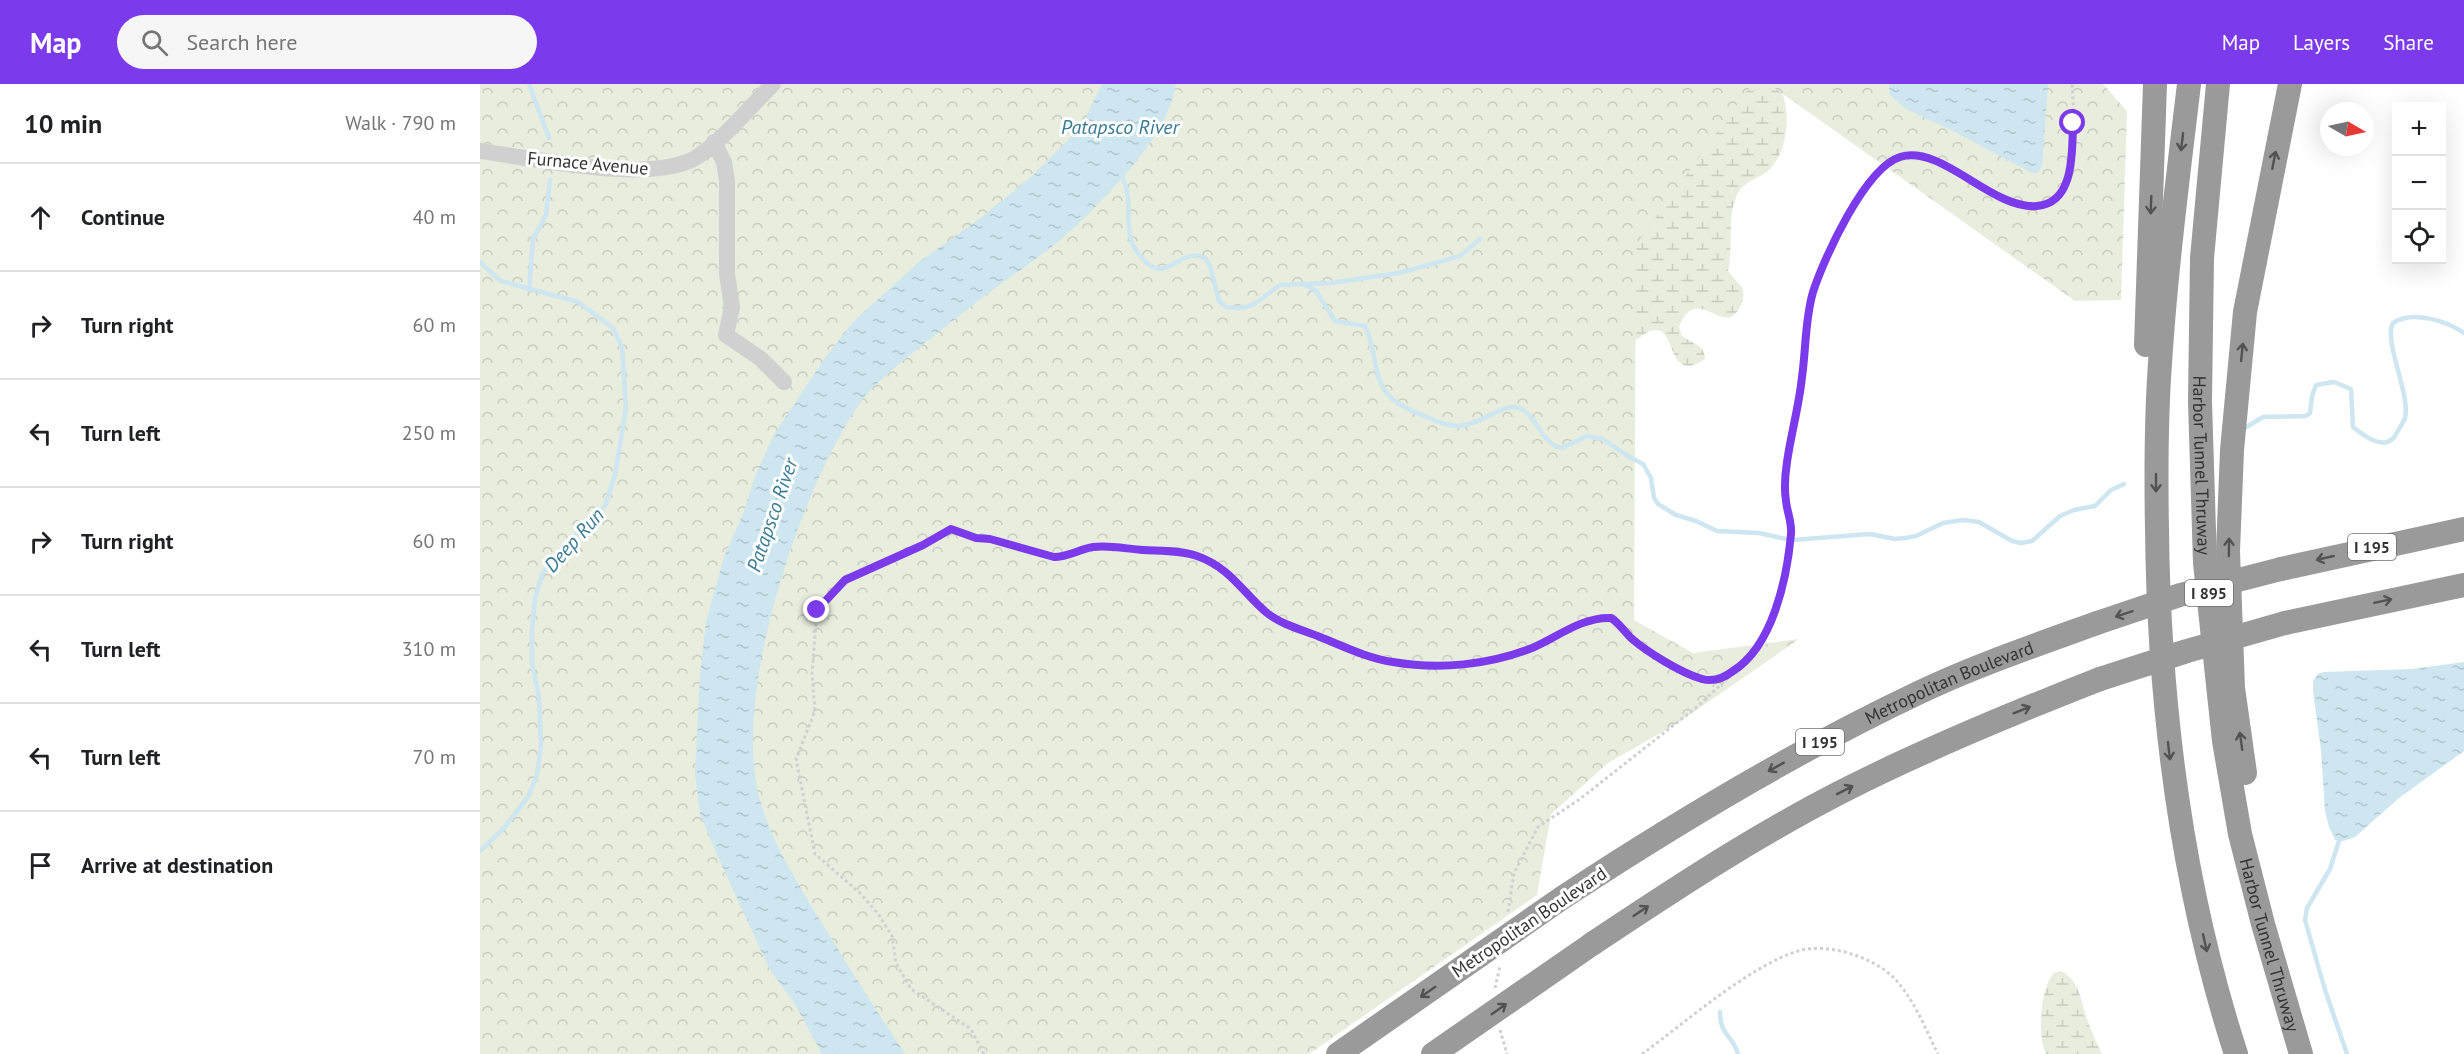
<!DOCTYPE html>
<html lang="en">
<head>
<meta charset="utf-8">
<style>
	body { margin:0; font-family:"PT Sans",sans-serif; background:#f6f6f6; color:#202124 }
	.controls { position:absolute; right:18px; top:18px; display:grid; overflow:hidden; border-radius:0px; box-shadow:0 6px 24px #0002 }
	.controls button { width:54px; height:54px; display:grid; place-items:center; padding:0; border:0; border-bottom:2px solid #e0e0e0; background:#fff; color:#202124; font:30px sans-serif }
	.compass { position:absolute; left:1840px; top:18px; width:54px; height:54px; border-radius:50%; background:#fff; box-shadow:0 6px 24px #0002; rotate:99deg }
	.stop { position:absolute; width:18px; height:18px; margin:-14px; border:4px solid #7c3aed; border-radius:50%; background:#fff }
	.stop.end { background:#7c3aed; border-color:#fff; box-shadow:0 2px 6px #0008 }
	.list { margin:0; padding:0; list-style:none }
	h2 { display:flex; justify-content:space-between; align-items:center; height:78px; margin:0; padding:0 24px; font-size:26px }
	h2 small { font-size:20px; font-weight:400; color:#757577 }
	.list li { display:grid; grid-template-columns:39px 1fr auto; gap:18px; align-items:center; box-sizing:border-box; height:108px; padding:0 24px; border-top:2px solid #e0e0e0 }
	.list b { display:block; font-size:22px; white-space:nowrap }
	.list em { font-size:20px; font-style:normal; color:#757577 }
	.icon { flex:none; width:33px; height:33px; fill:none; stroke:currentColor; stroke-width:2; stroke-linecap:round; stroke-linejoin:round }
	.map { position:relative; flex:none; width:1984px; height:970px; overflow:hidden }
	header { display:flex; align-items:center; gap:36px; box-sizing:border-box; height:84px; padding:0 30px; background:#7c3aed; color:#fff }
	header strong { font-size:28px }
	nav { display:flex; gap:33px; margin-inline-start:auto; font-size:21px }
	.search { width:420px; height:54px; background:#f6f6f6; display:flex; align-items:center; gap:15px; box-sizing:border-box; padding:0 21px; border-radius:33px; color:#757577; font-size:22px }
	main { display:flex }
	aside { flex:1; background:#fff }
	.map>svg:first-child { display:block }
	.wetland { fill:url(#wetland-marsh) }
	.park { fill:url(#park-crowns) }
	.water { fill:url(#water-ripples) }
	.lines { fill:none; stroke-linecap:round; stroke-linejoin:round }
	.stream { stroke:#cde6ef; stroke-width:4.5 }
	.path { stroke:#d0d0d0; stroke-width:3; stroke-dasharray:3 3; stroke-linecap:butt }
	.minor { stroke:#d0d0d0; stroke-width:16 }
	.highway { stroke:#9a9a9a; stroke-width:24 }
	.highway-bridge { stroke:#9a9a9a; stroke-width:24 }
	.oneway { stroke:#525252 }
	.route { stroke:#7c3aed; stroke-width:8 }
	.labels { text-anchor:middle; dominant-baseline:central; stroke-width:6; stroke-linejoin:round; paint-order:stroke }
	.shield { fill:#fff; stroke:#707070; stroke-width:1.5 }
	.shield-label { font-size:16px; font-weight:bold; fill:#333 }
	.street-label { font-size:18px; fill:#333; stroke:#fff }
	.water-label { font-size:20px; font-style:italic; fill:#387c94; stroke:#fff }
</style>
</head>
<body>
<header>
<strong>Map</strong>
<div class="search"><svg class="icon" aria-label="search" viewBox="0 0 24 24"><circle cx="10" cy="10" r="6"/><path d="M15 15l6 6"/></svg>Search here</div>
<nav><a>Map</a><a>Layers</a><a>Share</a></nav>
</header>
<main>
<aside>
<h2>10 min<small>Walk · 790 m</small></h2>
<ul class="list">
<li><svg class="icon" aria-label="ahead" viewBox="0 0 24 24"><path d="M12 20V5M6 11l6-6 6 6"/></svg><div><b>Continue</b></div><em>40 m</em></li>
<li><svg class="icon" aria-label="right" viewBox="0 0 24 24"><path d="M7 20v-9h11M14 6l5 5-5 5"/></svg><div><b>Turn right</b></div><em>60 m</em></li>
<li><svg class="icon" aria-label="left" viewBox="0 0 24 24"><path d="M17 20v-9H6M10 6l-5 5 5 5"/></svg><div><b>Turn left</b></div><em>250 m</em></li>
<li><svg class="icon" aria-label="right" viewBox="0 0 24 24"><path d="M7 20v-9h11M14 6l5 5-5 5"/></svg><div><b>Turn right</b></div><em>60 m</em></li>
<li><svg class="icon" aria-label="left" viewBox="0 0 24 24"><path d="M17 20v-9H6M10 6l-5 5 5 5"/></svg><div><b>Turn left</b></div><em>310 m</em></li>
<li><svg class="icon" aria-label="left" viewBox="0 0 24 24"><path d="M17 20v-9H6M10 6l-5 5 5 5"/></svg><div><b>Turn left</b></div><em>70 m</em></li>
<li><svg class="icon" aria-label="arrive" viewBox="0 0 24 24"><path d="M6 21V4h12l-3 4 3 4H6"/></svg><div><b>Arrive at destination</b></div></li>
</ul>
</aside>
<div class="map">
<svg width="1984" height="970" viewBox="0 0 1984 970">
	<defs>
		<pattern id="wetland-marsh" width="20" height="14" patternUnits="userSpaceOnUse" patternTransform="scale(1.5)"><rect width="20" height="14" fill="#e8edde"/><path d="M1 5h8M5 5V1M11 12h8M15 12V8" fill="none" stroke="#c7ccbf"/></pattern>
		<pattern id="park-crowns" width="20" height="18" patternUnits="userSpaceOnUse" patternTransform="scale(1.5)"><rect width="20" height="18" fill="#e8edde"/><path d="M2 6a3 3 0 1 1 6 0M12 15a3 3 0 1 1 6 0" fill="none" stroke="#c7ccbf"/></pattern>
		<pattern id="water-ripples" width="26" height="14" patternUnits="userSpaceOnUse" patternTransform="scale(1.5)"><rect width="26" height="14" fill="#cde6ef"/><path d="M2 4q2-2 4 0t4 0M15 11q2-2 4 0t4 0" fill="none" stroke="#b0c6cd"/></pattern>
	</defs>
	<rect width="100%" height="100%" fill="#fff"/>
	<g class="wetland">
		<path d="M1232,0H1298C1312,23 1309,68 1288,87C1278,95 1264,97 1258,109C1246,132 1254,162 1248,187C1257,200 1270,203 1260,223C1247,248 1230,220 1214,225C1205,228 1202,236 1199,243L1202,252C1212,259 1225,261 1225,275C1187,301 1197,245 1175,246C1166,246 1156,258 1147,261L1002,149Z"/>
		<path d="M1581,887C1601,898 1600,916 1607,935C1611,947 1617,959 1622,970H1566C1557,953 1560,903 1574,889Z"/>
	</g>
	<g class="park">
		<path d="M0,0H1272L1156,161L1154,536L1213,569L1319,555L1198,639L1128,679L1071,730L1057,811L829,970H0Z"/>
		<path d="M1289,0H1623L1647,27L1641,216L1595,217Z"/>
	</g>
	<g class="water">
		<path d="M622,0H696C689,36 669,63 645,91C624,114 603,137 579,157C555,177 528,194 503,213C478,232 454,252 430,271C414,285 395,299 383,315C321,400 250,613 280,716C293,762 319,801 343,841C370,885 397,928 425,970H342L315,920L290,886L238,773L220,730L215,689L220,590L226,538L244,473L263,430L276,390L295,349L345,274L373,238L440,177L498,136L552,92L601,43Z"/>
		<path d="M1409,0H1568L1562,82L1558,89H1552L1475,48L1426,25L1410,11Z"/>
		<path d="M1984,578V667L1919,714L1875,753L1863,757L1855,756L1849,743L1845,727L1841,666L1833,607V597L1838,590L1844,588L1932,585Z"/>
	</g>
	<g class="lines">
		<g class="stream">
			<path d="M49,0L69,54"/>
			<path d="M640,88C658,120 638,145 660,172C688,205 696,162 725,174L730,182L739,217L746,223L762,224L773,221L800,201L851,199L919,189L980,172L1000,155"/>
			<path d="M0,178L21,197L98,218L133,244L142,263L146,324L135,391L125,422L74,473L62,491L55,514L52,547V579L59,613L61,661L57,691L48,713L23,745L0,767"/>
			<path d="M824,200L836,207L855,237L885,242C890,251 891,258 893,268C900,306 904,315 939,330C951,334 966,343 979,342C999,341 1021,322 1034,323C1056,325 1060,361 1082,364L1107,352L1123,355L1146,371L1163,380L1171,394L1174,414L1178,420L1196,431L1216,437L1237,447L1279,449L1306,455"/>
			<path d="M49,206L53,155L66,131L70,96"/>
			<path d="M1763,345L1783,333L1826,332L1830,329L1832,312L1836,301L1854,298L1871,305L1873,343C1884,352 1907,369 1916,350C1919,345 1923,339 1925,334C1931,311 1903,257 1913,239C1933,226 1967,237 1984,249"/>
			<path d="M1313,456L1390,450L1415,455L1425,454L1436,452L1463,439L1483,436L1499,438L1532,457L1541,459L1552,457L1580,432L1594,426L1615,422L1631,406L1644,400"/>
			<path d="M1859,757L1850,785L1827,824L1825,836L1845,906L1867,970"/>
			<path d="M1240,928C1240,952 1253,951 1258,970"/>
		</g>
		<g class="path">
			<path d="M1028,828L1034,789L1058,743L1100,715L1218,622L1250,592"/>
			<path d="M1015,904L1020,882"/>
			<path d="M1020,946L1027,970"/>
			<path d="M504,970L491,945L431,905L416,879L412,852L399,831L380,809L335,770L316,675L335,627L332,590L337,526L365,496L443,461L471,445C490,455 508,454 528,459C544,463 559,472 576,473C589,474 601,464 615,463C630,461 645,464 660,466C678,468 696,467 714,471C749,480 761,509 788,529C802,540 820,545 837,552C875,567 904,580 945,581C982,582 1017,577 1052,564C1079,553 1102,533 1131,534C1140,540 1145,548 1152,555C1169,569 1210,596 1231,596C1284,596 1309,488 1311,447C1311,437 1308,428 1306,418C1304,405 1305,391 1307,378C1311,350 1318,323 1322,295C1329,248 1329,202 1352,159C1366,135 1392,83 1419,74C1467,56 1518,139 1566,120C1601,107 1594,31 1592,0"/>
			<path d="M1162,970C1205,939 1269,882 1318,867C1347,858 1394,873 1415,895C1435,917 1445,944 1458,970"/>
		</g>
		<g class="minor">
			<path d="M234,58L244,78L247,97V190L252,223L246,251L281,275L304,298"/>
			<path d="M0,67C53,74 172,101 217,73C242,57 271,22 293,0"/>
		</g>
		<g class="highway">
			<path d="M1709,0C1698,93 1686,186 1680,279C1676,335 1676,391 1677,446C1679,625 1701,800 1756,970"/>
			<path id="s1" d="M1738,0L1722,174L1720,317L1725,479L1744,657L1760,750L1783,840L1821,970"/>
			<path d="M1666,261L1675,0"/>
			<path d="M1801,485L1984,445"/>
			<path d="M1805,539L1984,501"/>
			<path d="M1765,689L1753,604L1748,467L1752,366L1765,228L1810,0"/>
			<path id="s2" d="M1082,814C1196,739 1312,669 1436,610C1494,582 1556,561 1617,539"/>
			<path d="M1112,860C1193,806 1275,752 1361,708C1445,665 1533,629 1620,595"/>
		</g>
		<g class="highway-bridge">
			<path d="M1617,539L1700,511L1801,485"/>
			<path d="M1620,595L1707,567L1805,539"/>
			<path d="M858,970L1082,814"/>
			<path d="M953,970L1112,860"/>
		</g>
	</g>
	<defs><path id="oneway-shaft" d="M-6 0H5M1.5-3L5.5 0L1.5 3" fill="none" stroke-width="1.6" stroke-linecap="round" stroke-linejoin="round" transform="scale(1.5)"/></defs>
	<g class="oneway">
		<use href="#oneway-shaft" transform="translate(1702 58) rotate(97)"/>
		<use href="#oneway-shaft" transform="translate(1794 76) rotate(-79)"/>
		<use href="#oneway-shaft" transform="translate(1671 121) rotate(92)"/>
		<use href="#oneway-shaft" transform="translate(1762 268) rotate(-84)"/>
		<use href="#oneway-shaft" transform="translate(1676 399) rotate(90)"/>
		<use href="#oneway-shaft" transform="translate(1749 463) rotate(-89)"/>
		<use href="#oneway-shaft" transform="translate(1845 474) rotate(167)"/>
		<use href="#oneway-shaft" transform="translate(1903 517) rotate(-12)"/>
		<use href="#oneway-shaft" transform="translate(1644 530) rotate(162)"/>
		<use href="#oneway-shaft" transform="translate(1542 626) rotate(-22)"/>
		<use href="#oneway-shaft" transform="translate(1761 657) rotate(-98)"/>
		<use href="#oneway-shaft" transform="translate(1689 667) rotate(83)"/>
		<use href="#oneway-shaft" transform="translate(1296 683) rotate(151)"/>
		<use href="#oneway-shaft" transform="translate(1365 706) rotate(-27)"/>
		<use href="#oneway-shaft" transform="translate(1161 827) rotate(-34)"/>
		<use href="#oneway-shaft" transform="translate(1725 859) rotate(77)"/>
		<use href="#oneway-shaft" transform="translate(948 908) rotate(145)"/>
		<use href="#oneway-shaft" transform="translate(1019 925) rotate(-35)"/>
	</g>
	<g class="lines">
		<path class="route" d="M337,526L365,496L443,461L471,445L496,454L510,455L574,473C588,473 600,465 613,463C630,461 647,465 663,466C681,467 700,466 717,472C751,484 762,508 787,529C802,541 823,546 840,553C865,563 887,574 913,578C959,586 1009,581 1052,564C1078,553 1101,533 1131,534C1139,539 1144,547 1151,554C1167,568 1201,589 1222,595C1233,598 1244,594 1253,587C1293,562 1307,494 1311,450C1312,438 1307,428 1306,417C1304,404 1305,391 1307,378C1311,350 1319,322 1322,293C1326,265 1325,235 1333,208C1344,174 1385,84 1420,73C1462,60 1512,126 1557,122C1595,119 1592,67 1593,39"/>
	</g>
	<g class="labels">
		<g class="shield">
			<rect x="1868" y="450" width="48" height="26" rx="4.5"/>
			<rect x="1705" y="496" width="48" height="26" rx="4.5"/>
			<rect x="1316" y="645" width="48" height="26" rx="4.5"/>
		</g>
		<g class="shield-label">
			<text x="1892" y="463">I 195</text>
			<text x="1729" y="509">I 895</text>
			<text x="1340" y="658">I 195</text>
		</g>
		<g class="street-label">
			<text transform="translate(108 79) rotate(5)">Furnace Avenue</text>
			<text stroke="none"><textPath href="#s1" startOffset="382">Harbor Tunnel Thruway</textPath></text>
			<text stroke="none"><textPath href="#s2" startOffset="444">Metropolitan Boulevard</textPath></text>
			<text transform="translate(1049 838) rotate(-34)">Metropolitan Boulevard</text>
			<text stroke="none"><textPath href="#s1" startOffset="868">Harbor Tunnel Thruway</textPath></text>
		</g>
		<g class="water-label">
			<text x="640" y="43">Patapsco River</text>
			<text transform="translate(292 431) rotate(-71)">Patapsco River</text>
			<text transform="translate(94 456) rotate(-48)">Deep Run</text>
		</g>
	</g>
</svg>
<div class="controls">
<button>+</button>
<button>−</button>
<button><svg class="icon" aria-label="locate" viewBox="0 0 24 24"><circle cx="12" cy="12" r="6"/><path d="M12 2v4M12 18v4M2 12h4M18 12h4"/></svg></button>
</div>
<svg class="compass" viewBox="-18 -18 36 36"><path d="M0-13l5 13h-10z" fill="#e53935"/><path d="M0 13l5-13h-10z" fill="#757577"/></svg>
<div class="stop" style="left:1593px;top:39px"></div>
<div class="stop end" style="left:337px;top:526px"></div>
</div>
</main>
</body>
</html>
